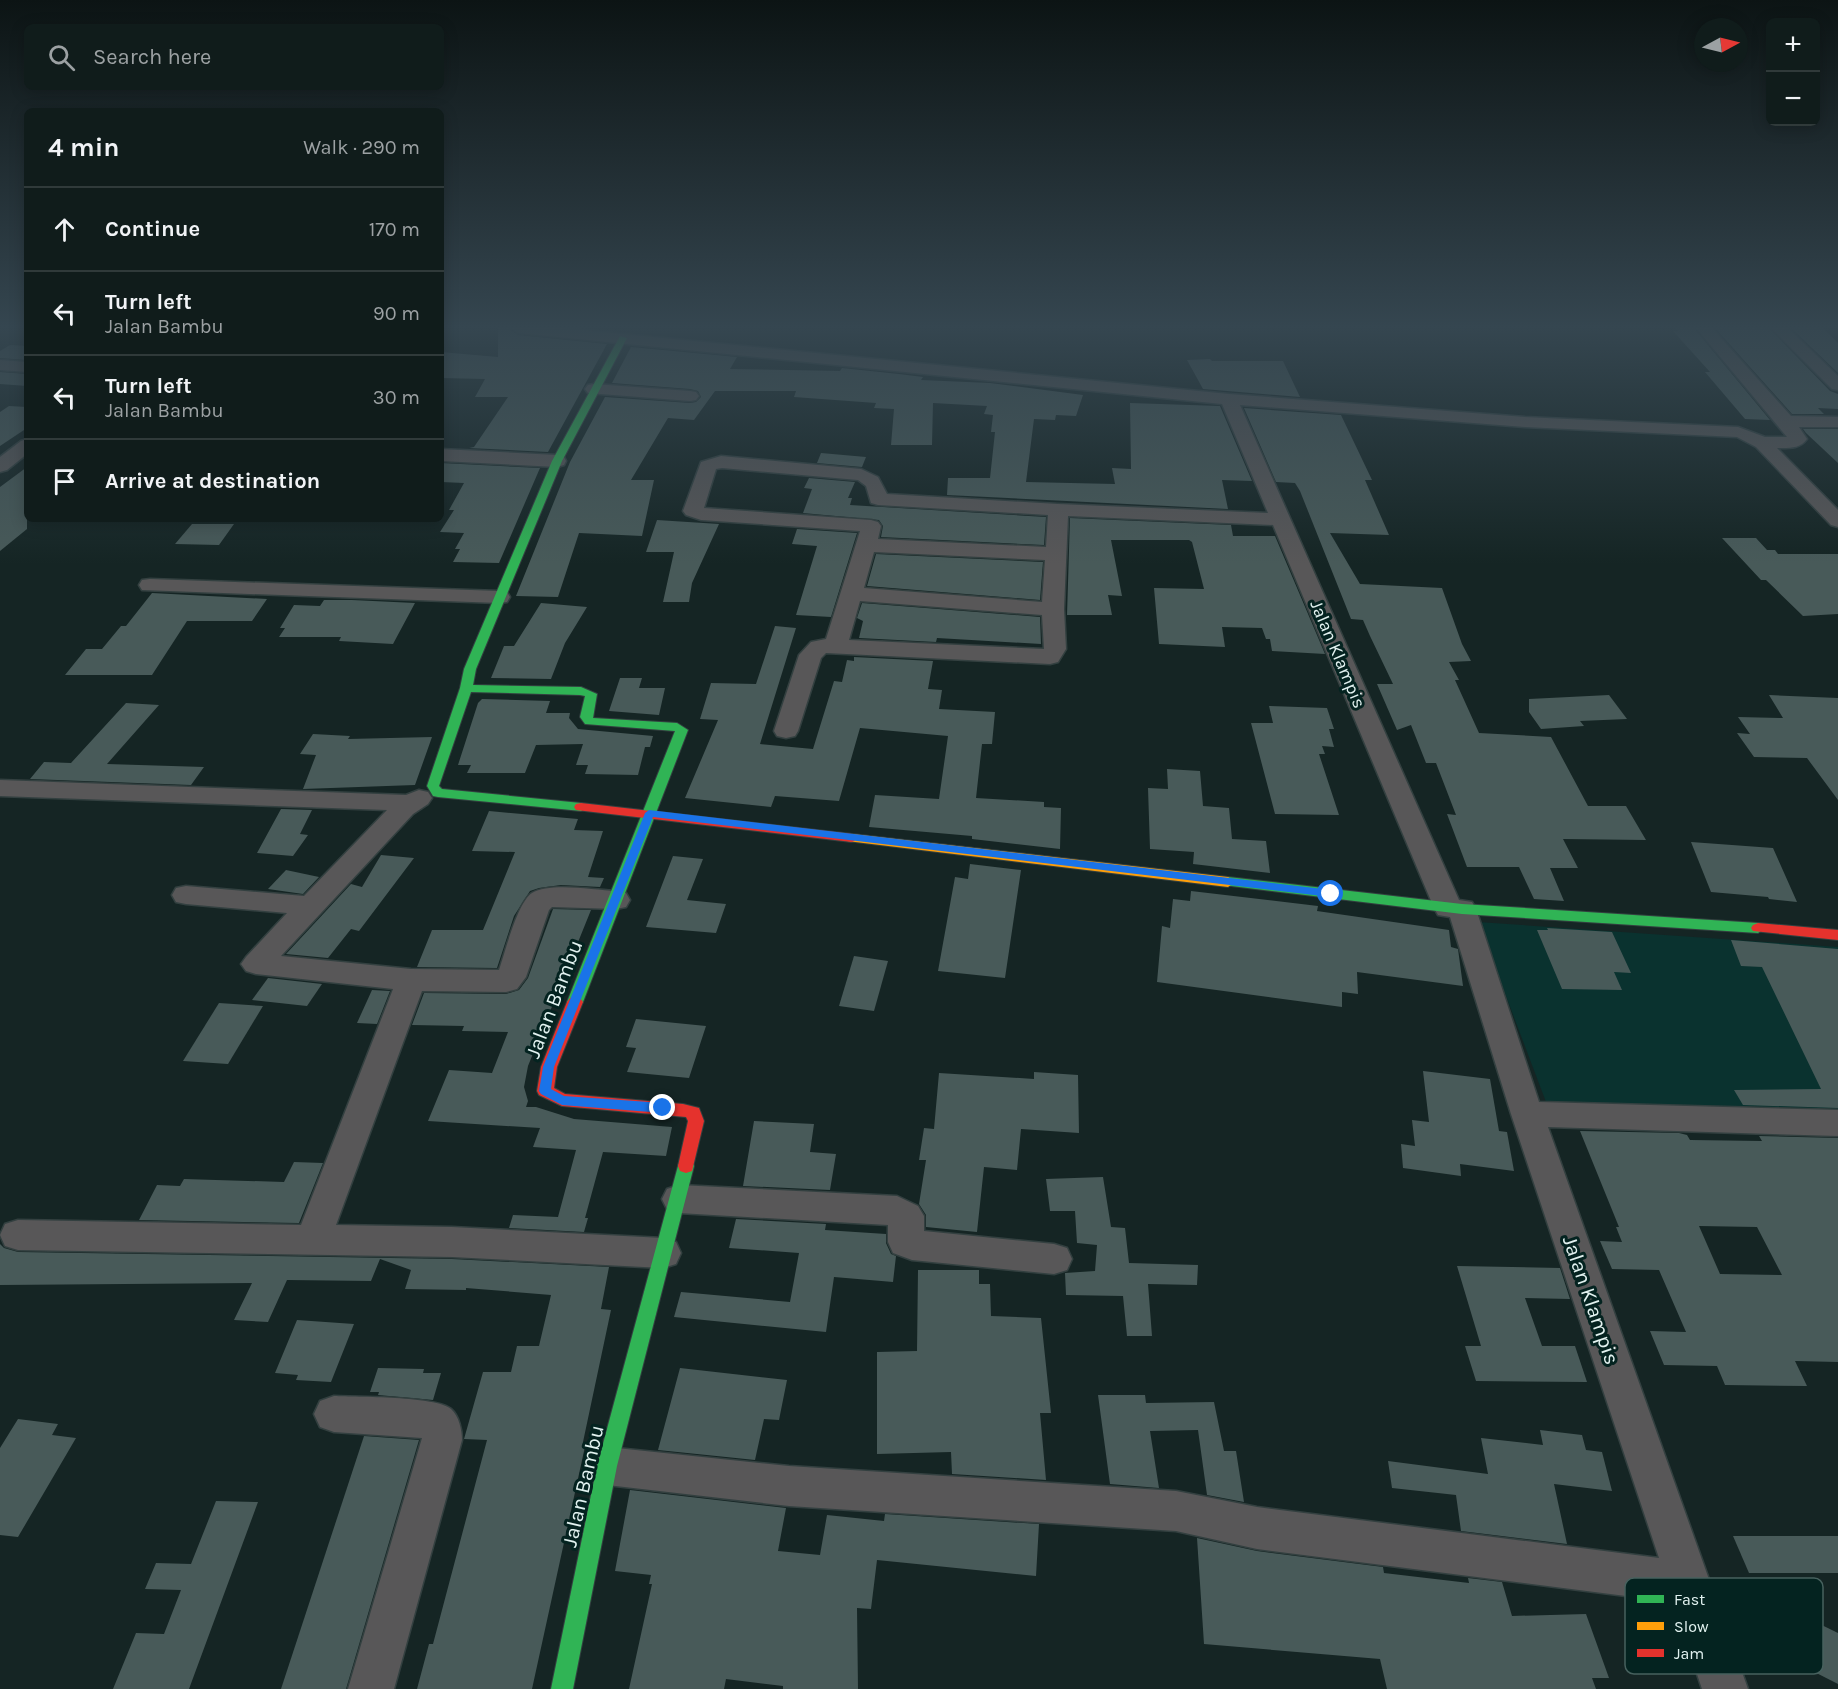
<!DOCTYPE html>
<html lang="en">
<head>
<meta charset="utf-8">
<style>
	body { margin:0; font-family:Karla,sans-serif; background:#192524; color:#f1f3f6 }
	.controls { position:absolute; right:18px; top:18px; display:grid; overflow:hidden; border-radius:9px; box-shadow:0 3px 15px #0003 }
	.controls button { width:54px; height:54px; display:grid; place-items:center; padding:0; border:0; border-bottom:2px solid #303a3a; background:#101c1b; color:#f1f3f6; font:30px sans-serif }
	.compass { position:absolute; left:1694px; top:18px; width:54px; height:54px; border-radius:50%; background:#101c1b; box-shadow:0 3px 15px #0003; rotate:83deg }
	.stop { position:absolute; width:18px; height:18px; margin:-14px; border:4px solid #1a73e8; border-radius:50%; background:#fff }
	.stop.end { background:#1a73e8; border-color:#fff; box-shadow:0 2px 6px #0008 }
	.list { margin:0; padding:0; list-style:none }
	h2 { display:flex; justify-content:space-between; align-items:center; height:78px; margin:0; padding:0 24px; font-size:26px }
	h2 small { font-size:20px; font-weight:400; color:#9ca1a3 }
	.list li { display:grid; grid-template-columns:39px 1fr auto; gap:18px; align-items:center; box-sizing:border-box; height:84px; padding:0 24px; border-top:2px solid #303a3a }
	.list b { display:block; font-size:22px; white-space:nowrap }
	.list p { margin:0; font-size:20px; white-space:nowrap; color:#9ca1a3 }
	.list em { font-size:20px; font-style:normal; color:#9ca1a3 }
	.icon { flex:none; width:33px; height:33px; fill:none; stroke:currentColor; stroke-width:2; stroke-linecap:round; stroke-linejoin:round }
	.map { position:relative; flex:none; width:1838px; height:1689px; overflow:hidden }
	.search { position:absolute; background:#101c1b; box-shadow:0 3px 15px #0003; left:24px; top:24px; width:420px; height:66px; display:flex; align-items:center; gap:15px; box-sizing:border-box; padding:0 21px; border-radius:9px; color:#9ca1a3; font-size:22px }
	.panel { position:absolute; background:#101c1b; box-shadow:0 3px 15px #0003; left:24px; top:108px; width:420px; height:414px; border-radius:9px }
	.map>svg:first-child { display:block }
	.built { fill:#0a322f }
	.building { fill:#485a59; fill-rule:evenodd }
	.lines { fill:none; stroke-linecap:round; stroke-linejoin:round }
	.street-casing { stroke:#334040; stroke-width:3 }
	.fast-casing { stroke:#334040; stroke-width:2 }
	.slow-casing { stroke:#334040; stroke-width:2 }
	.jam-casing { stroke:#334040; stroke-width:2 }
	.street { fill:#585758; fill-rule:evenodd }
	.fast { fill:#30b455; fill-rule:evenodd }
	.slow { fill:#ff9f0a; fill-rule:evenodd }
	.jam { fill:#e5322d; fill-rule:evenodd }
	.route { fill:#1a73e8 }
	.labels { text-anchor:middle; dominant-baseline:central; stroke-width:6; stroke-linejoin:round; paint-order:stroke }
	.street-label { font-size:18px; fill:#e2f2f0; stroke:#042320 }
	.near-street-label { font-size:21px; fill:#e2f2f0; stroke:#042320 }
	.key { fill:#042320; stroke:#47615e; stroke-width:1.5 }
	.key-label { font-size:16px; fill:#e2f2f0 }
</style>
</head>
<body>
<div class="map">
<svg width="1838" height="1689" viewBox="0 0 1838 1689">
	<rect width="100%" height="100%" fill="#152524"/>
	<path class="built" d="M1478,922L1838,947V1109L1546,1102Z"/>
	<g class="building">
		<path d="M498,328H508L518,335L607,344L548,452L469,448L474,447L508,397H475L485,379L441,378V352L498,357Z"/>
		<path d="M1675,328H1694L1770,420L1745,419L1705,372H1710L1673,331H1678Z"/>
		<path d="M1715,328H1769L1830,391L1838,394V409L1818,408L1824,414H1792Z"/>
		<path d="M1791,328H1823L1838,343V373Z"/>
		<path d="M10,345L27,346V360L0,358V351Z"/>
		<path d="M631,347L737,357L730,369L840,371L842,368L899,374L923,377L921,380L990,383L1083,395L1076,416L1056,415L1055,420L1034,419L1026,482L1115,484L1112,468L1131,469L1130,403L1220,406L1252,481L1222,480L1228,509L947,495L948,478H990L995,432H991L993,415L984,414L987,406L933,403L932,445H891L894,409L874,408L876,403L794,397L796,391H715L694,420L668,418L631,480H654L642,536L579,533L558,597L516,596L570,462L605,397L690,403L696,402L701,397L698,391L690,389L612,383Z"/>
		<path d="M1210,359L1212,361H1283L1300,397L1203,389L1187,360Z"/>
		<path d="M0,372L27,374V386L0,384Z"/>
		<path d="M9,406L27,407V428L0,446V412Z"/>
		<path d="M1244,408L1341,415L1372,480H1365L1389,535L1330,533L1360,584L1442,588L1462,644L1471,661L1449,662L1459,680H1455L1479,733L1551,737L1588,806H1626L1646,840L1563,839L1578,868H1550L1564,901L1534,899L1519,867H1467L1447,814L1456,815L1436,763H1426L1411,725L1397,730L1377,684H1393L1370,636L1363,620L1351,619L1300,491L1295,483L1276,482Z"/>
		<path d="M1803,429H1838V463L1806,433Z"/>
		<path d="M821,453L866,457L862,467L817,463Z"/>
		<path d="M441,463L540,468L499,563L453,562L460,549H455L464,533L440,532L454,510H449L464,483L441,482Z"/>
		<path d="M27,467V529L0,551V487Z"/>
		<path d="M809,478L855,482L848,498H852L850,505L1046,517L1044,545L881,537L883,526L879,520L803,513L812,489L804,488Z"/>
		<path d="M1070,518L1231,525L1233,536H1275L1325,654L1272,651L1270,639H1266L1262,628L1222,627L1225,647L1159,644L1154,588L1204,589L1192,542L1189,540H1111L1122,596L1108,595L1112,615H1067Z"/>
		<path d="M657,520L719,524L692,583L689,602H663L674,552H646Z"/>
		<path d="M192,524H234L219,545L175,544Z"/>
		<path d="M797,529L857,533L831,617L796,615L817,546L792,544Z"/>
		<path d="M1722,538H1756L1767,550H1775L1778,554H1838V614L1803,616L1766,580H1761Z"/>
		<path d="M876,554L1043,562L1040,600L867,586Z"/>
		<path d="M152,593L267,599L252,621H187L152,675H65L86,649H102L121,626H126Z"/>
		<path d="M324,600H352L415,603L393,644L339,641L341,637H279L285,628H280L294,605L320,606Z"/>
		<path d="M541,603L587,607L565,643L551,679L491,678L504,646H514Z"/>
		<path d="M862,603L1040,617L1041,644L937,638L936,642L859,638L863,621L857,618Z"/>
		<path d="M775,626L796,628L760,744L813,749L834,681L842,682L847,660L854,661V657L933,661L928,689L942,690L939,709L995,712L992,744H982L976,798L1044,802V807L1061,808L1060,849L972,839V836L869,827L875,795L939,799L948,736L860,728L839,801L775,796L771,807L685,798L718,720L700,719L711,683L756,684Z"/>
		<path d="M620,678H642L639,688H665L659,715L609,711Z"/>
		<path d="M1609,695L1627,719L1580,721L1584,726L1541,729L1529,712V699Z"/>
		<path d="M1769,695L1838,698V800L1807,758L1754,757L1737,733L1750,734L1738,717L1783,718Z"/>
		<path d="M482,699L550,701L546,713H570L569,718L578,729L653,736L650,747H645L638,775L585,774L588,765H576L583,744L536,745L525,773H467L471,765H458L478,703Z"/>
		<path d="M126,703L159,705L107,764L204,767L191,785L30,779L44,762L71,763Z"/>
		<path d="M1269,706L1327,708L1334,729H1329L1334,747L1322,746L1325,754H1319L1339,815L1275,814L1251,723H1273Z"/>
		<path d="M313,734L350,736L348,739L432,737L415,785L303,789L316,755L300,754Z"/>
		<path d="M1167,769L1200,771L1203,806L1229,808L1232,839L1266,841L1270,873L1193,864L1194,852L1150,849L1148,788L1168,789Z"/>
		<path d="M281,809L312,810L300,834L308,835L293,856L257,853Z"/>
		<path d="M489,811L578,819L574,830L603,831L588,877L604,878L600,887L561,885L539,888L530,891L514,916L497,968L417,967L432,930H483L515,852L472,851Z"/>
		<path d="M1691,842L1773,848L1797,902L1769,899L1768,897L1711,892Z"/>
		<path d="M381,855L414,858L359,931L351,929L328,958L286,954L351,884L362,887Z"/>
		<path d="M673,856L703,859L687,900L726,904L716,933L646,927Z"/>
		<path d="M970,864L1021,870L1005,978L938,971L955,877L968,879Z"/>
		<path d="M286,870L319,877L303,894L268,889Z"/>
		<path d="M1191,891L1318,906L1317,911L1449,930L1451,947L1458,949L1463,986L1357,972L1358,994L1342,992V1007L1157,982L1162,926L1170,928L1173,899L1190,901Z"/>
		<path d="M553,909L591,910L528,1066L524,1087L528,1101L526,1107H536L574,1119L672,1127L666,1156L603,1152L585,1218H588L584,1232L509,1228L513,1215L558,1217L576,1150L533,1147L540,1128L428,1121L449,1070L492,1073L508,1032L462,1031L464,1026L412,1025L424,993L506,994L519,990L528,978Z"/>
		<path d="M1547,928L1612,932L1631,973L1614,972L1622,990L1562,989L1537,930H1548Z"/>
		<path d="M1731,940L1838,949V1108L1743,1105L1734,1090L1821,1089L1762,967L1741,966Z"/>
		<path d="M854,956L888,961L874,1011L839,1006Z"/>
		<path d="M268,978L322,984L307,1006L252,1000Z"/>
		<path d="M372,990L390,991L377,1024L357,1023Z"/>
		<path d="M219,1003L263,1006L228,1064L183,1061Z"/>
		<path d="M636,1019L706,1026L689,1078L627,1072L636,1048L626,1047Z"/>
		<path d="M1423,1071L1490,1079L1499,1131L1507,1132L1514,1171L1460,1164L1461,1176L1403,1168L1401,1144L1415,1146L1412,1120L1429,1122Z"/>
		<path d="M1034,1072L1078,1075L1079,1133L1021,1129L1017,1170L984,1167L977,1232L926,1227V1215L919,1204L926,1160H919L924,1128L934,1129L939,1073L1034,1079Z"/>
		<path d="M754,1121L814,1124L810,1152L836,1154L830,1190L743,1186Z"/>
		<path d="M1580,1131L1679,1133L1687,1135L1690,1140L1762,1141L1759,1136L1838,1138V1362L1795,1361L1807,1386L1725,1385L1717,1366L1664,1365L1650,1331L1686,1332L1659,1270L1612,1269L1600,1241L1622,1242L1616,1227H1619ZM1699,1226L1757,1227L1782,1275L1720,1274Z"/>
		<path d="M294,1162L323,1163L299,1223L139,1220L157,1185L180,1186L184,1179L284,1182Z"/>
		<path d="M1103,1177L1111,1227L1125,1228L1129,1263L1198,1265L1197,1285L1148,1284L1152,1336H1127L1123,1296L1066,1295L1065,1273L1095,1271L1097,1245L1077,1243L1075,1211H1050L1046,1179Z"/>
		<path d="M736,1219L826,1224L825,1230L886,1234V1243L891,1254L896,1256L893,1282L834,1277L826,1332L674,1317L681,1292L790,1302L799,1253L729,1248Z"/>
		<path d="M0,1244L4,1248L18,1252L452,1259L609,1267L601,1309L611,1310L583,1442H586L532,1689H417L429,1644H433L487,1440L464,1439L483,1372H511L517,1346H539L551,1295L466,1288V1290L405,1289L411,1270L380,1259L371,1281L287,1280L268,1322L234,1320L252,1283L0,1285Z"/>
		<path d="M1457,1266L1560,1268L1570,1299L1525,1298L1542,1346H1575L1587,1382L1476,1381L1465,1346H1481Z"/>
		<path d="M918,1270H979V1284H990L991,1316L1041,1318L1051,1413H1040L1046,1480L952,1474L951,1452L877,1454V1352L917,1351Z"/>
		<path d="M297,1320L354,1324L331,1382L296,1380L298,1375L275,1373Z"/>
		<path d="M378,1368L424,1369L423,1373H441L433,1400L378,1395L379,1392H370Z"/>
		<path d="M680,1368L787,1380L779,1420L764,1419L755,1460L658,1450Z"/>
		<path d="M1098,1395H1145L1146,1403L1214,1402L1224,1451H1236L1244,1502L1207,1495L1198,1430L1150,1431L1159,1488L1110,1484Z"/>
		<path d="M18,1419L58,1424L52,1435L76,1438L18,1537L0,1535V1448Z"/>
		<path d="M1540,1430L1582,1435L1586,1450L1602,1452L1612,1491L1554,1484L1567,1544L1461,1531L1456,1495L1392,1488L1388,1461L1488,1474L1481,1438L1543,1445Z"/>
		<path d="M364,1436L419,1440L346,1689H281Z"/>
		<path d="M630,1490L786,1508L778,1551L820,1555L827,1515L884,1521L885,1514L1039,1524L1036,1576L877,1560L871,1609L857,1608L858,1689H783V1686L726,1679L724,1689H629L652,1584H649L651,1575L615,1571Z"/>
		<path d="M216,1501L258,1502L189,1689H113L136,1633L164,1634L181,1590L145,1589L156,1563L191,1564Z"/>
		<path d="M1733,1536H1838V1573H1749Z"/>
		<path d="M1197,1538L1257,1551L1383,1567L1384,1573L1469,1583L1468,1578L1502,1582L1512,1616L1586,1614L1609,1678H1592L1596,1689H1387L1380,1659L1204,1644Z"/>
		<path d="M1789,1609L1838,1633V1684L1783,1656Z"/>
	</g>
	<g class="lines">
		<defs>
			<g id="street">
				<path d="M510,328H563L1229,394L1525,417L1738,427L1765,437H1787L1696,328H1712L1791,416L1838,417V427H1799L1807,439C1800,449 1789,448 1777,448L1838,510V527L1831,525L1756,447L1737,437L1525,427L1240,405L1459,900L1472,902L1476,909L1539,1102L1838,1110V1136L1548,1127L1748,1689H1702L1673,1602L1257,1549L1176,1531L789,1506L607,1485L593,1480L587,1466L593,1452L607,1447L789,1466L1176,1491L1257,1507L1659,1558L1511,1114L1450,917L1438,915L1434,908L1273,525L1068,516L1064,609L1066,649L1058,662L1050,664L826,653L821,658L798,731L795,736L786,738L777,736L774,731L799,655L811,642L826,639L860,531L701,520L686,515L683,511L701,462L721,456L861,469L878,477L887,494L1058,504L1268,513L1222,404L518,333ZM722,468L858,480L866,486L871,503L878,505L1048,515L1046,547L878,539L881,526L878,522L871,520L704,508L716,469ZM874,552L1045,560L1042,602L864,588ZM860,601L1042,615L1044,649L849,640Z"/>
				<path d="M1771,328H1788L1838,376V390L1832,389Z"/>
				<path d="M0,360L27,362V372L0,370Z"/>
				<path d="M594,384L690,391L696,392L699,396L696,400L690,401L588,393L585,389L588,385Z"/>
				<path d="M27,439V454L7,470L0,472V457L21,441Z"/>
				<path d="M441,449L557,455L564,457L566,461L564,465L557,467L441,461Z"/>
				<path d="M150,579L499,591L507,592L510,597L507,602L499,603L142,590L139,585L142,580Z"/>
				<path d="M0,780L406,795L419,790L428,792L432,798L428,804L413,814L281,956L411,969L499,970C505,953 517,903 532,893C550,882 594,890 616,891L626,893L630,900L626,907L616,909L552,907L549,910L526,977L517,989L506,992L422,991L336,1225L452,1227L663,1238L676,1242L681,1253L676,1264L663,1268L452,1257L18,1250L5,1246L0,1235L5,1224L18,1220L301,1225L393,989L256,974L246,971L241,964L246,957L287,913L186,904L176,902L172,895L176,888L186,886L304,896L387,810L0,796Z"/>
				<path d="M679,1185L897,1196L918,1206L924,1216V1231L1054,1244L1067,1248L1072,1259L1067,1270L1054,1274L912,1260L893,1253L888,1242V1225L679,1213L667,1209L662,1199L667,1189Z"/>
				<path d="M334,1396C357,1397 436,1396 451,1409C459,1416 462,1430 462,1440L394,1689H348L422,1438L334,1432L320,1427L314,1414L320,1401Z"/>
			</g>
			<g id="fast">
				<path d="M620,336L627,338L562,461L476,669L473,685L581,687L597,694L593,718L677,723L688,730L583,1002L580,1006H570L567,1002L675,731L585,724L580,717L585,696L580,695L471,692L439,786L442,789L581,803L588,807L581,811L438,797L433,796L427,786L460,688L464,669L552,461Z"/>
				<path d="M1228,877L1462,904L1758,923L1765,928L1758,933L1462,914L1223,885L1221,882Z"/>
				<path d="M686,1159L692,1161L694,1166L617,1466L573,1689H551L597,1466L678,1166L680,1161Z"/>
			</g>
			<path id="slow" d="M852,834L1228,877L1235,882L1228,887L847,841L845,838Z"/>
			<g id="jam">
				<path d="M581,803L852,834L859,838L852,842L576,810L574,807L576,804Z"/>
				<path d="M1758,923L1838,930V940L1753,931L1751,928L1753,925Z"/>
				<path d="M575,996L580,998L583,1002L557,1067L554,1088L565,1094L683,1104L699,1108L704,1121L692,1171L686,1173L680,1171L678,1166L688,1121L686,1117L562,1106L539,1095L537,1091L541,1067L567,1002L570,998Z"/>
			</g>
		</defs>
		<use href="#street" class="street-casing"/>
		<use href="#fast" class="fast-casing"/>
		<use href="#slow" class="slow-casing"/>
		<use href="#jam" class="jam-casing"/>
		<use href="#street" class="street"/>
		<use href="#fast" class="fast"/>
		<use href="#slow" class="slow"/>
		<use href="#jam" class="jam"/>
	</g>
	<linearGradient id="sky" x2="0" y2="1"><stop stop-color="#0c1414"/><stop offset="0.58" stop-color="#354650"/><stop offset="1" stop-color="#354650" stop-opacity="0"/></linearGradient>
	<rect width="1838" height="564" fill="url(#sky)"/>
	<path class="route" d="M649,810L1331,890L1336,894L1331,897L653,817L554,1067L551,1089L564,1096L663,1103L669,1108L663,1113L562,1105L541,1094L539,1091L543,1067L645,813Z"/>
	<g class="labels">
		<g class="street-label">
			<text transform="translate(1338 654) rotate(67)">Jalan Klampis</text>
		</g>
		<g class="near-street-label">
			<text transform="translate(554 999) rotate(-69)">Jalan Bambu</text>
			<text transform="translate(1591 1300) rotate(71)">Jalan Klampis</text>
			<text transform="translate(583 1486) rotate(-77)">Jalan Bambu</text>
		</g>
	</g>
	<rect x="1625" y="1578" width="198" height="96" rx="9" class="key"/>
	<rect x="1637" y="1595" width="27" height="8" fill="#30b455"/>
	<rect x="1637" y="1622" width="27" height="8" fill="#ff9f0a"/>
	<rect x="1637" y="1649" width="27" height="8" fill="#e5322d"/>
	<g class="key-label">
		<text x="1674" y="1605">Fast</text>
		<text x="1674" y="1632">Slow</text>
		<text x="1674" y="1659">Jam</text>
	</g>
</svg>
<div class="controls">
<button>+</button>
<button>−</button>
</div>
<svg class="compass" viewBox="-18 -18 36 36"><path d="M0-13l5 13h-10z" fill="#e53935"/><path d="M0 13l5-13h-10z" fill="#9ca1a3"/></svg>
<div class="stop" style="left:1331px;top:894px"></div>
<div class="stop end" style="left:663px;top:1108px"></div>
<div class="search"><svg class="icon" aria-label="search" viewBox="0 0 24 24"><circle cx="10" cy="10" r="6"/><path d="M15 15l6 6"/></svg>Search here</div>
<section class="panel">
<h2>4 min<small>Walk · 290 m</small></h2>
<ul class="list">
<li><svg class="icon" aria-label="ahead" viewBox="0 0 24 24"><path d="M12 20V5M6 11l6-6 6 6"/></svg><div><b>Continue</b></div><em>170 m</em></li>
<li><svg class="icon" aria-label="left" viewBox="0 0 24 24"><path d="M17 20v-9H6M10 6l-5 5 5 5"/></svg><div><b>Turn left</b><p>Jalan Bambu</p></div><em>90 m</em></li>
<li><svg class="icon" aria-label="left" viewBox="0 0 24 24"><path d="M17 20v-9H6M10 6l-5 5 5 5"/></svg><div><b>Turn left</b><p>Jalan Bambu</p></div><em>30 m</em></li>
<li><svg class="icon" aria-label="arrive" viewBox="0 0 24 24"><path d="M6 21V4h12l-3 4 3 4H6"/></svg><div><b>Arrive at destination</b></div></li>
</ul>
</section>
</div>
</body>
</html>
